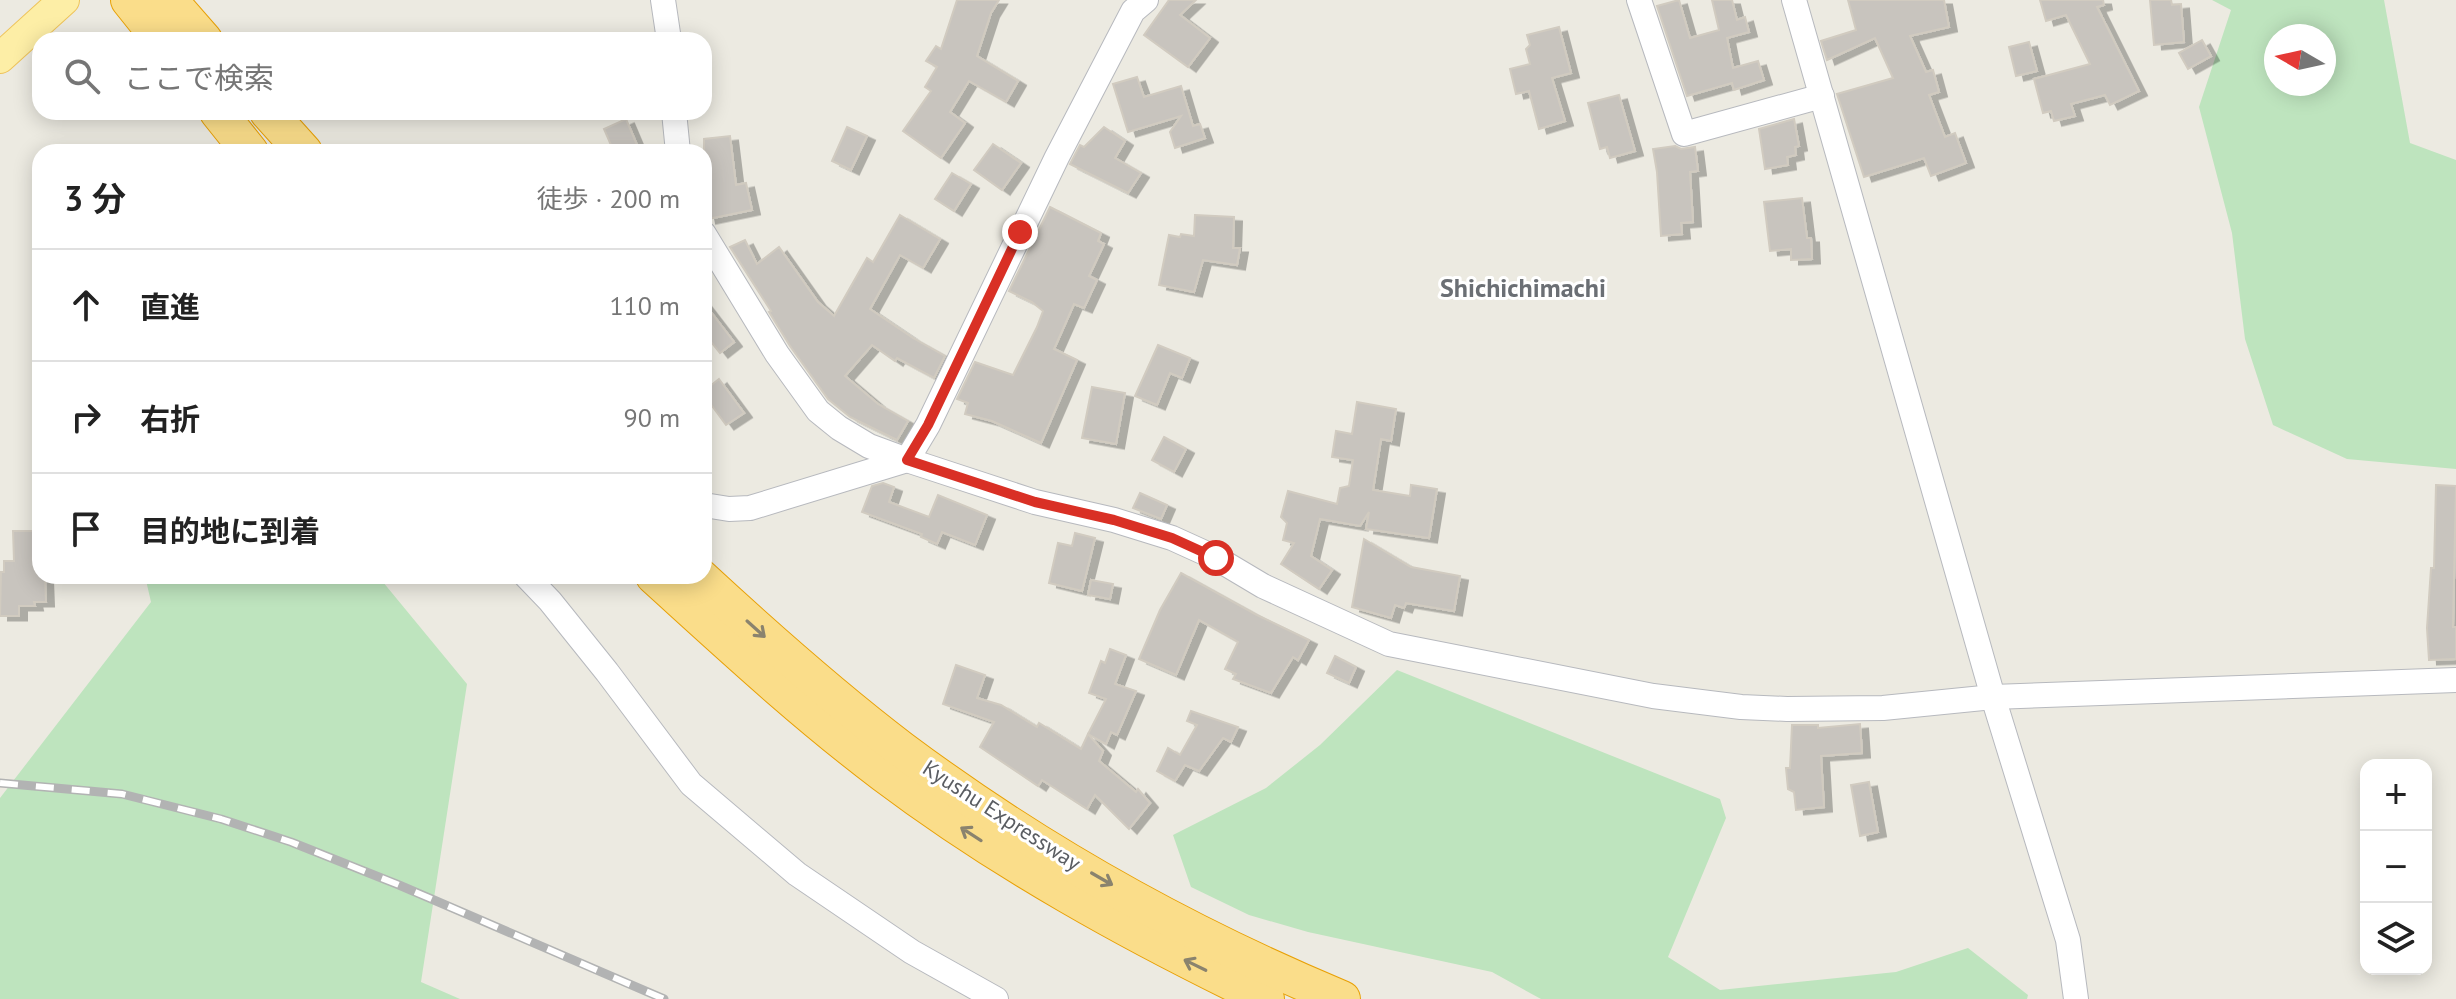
<!DOCTYPE html>
<html lang="ja">
<head>
<meta charset="utf-8">
<style>
	body { margin:0; font-family:"PT Sans","Noto Sans JP",sans-serif; background:#f2f2f2; color:#222 }
	.controls { position:absolute; right:24px; bottom:24px; display:grid; overflow:hidden; border-radius:16px; box-shadow:0 4px 20px #0003 }
	.controls button { width:72px; height:72px; display:grid; place-items:center; padding:0; border:0; border-bottom:2px solid #e0e0e0; background:#fff; color:#222; font:40px sans-serif }
	.compass { position:absolute; left:2264px; top:24px; width:72px; height:72px; border-radius:50%; background:#fff; box-shadow:0 4px 20px #0003; rotate:279deg }
	.stop { position:absolute; width:24px; height:24px; margin:-18px; border:6px solid #d93025; border-radius:50%; background:#fff }
	.stop.end { background:#d93025; border-color:#fff; box-shadow:0 2px 8px #0008 }
	.list { margin:0; padding:0; list-style:none }
	h2 { display:flex; justify-content:space-between; align-items:center; height:104px; margin:0; padding:0 32px; font-size:34px }
	h2 small { font-size:26px; font-weight:400; color:#767676 }
	.list li { display:grid; grid-template-columns:52px 1fr auto; gap:24px; align-items:center; box-sizing:border-box; height:112px; padding:0 32px; border-top:2px solid #e0e0e0 }
	.list b { display:block; font-size:30px; white-space:nowrap }
	.list em { font-size:26px; font-style:normal; color:#767676 }
	.icon { flex:none; width:44px; height:44px; fill:none; stroke:currentColor; stroke-width:2; stroke-linecap:round; stroke-linejoin:round }
	.map { position:relative; flex:none; width:2456px; height:999px; overflow:hidden }
	.search { position:absolute; background:#fff; box-shadow:0 4px 20px #0003; left:32px; top:32px; width:680px; height:88px; display:flex; align-items:center; gap:20px; box-sizing:border-box; padding:0 28px; border-radius:24px; color:#767676; font-size:30px }
	.panel { position:absolute; background:#fff; box-shadow:0 4px 20px #0003; left:32px; top:144px; width:680px; height:440px; border-radius:24px }
	.map>svg:first-child { display:block }
	.green { fill:#bee4be; fill-rule:evenodd }
	.building { fill:#c8c4be; stroke:#d1cbc0; stroke-width:2; filter:url(#shadow) }
	.lines { fill:none; stroke-linecap:round; stroke-linejoin:round }
	.minor-casing { stroke:#b7b9be; stroke-width:26 }
	.major-casing { stroke:#eec359; stroke-width:32 }
	.highway-casing { stroke:#e8a005; stroke-width:38 }
	.minor { stroke:#fff; stroke-width:24 }
	.major { stroke:#fdeea6; stroke-width:30 }
	.highway { stroke:#fadd8a; stroke-width:36 }
	.rail-casing { stroke:#b2b3b3; stroke-width:9 }
	.rail { stroke:#fff; stroke-width:6; stroke-dasharray:18; stroke-linecap:butt }
	.oneway { stroke:#8a836e }
	.route { stroke:#d93025; stroke-width:10 }
	.labels { text-anchor:middle; dominant-baseline:central; stroke-width:6; stroke-linejoin:round; paint-order:stroke }
	.street-label { font-size:22px; fill:#5a5d62; stroke:#fff }
	.quarter-label { font-size:26px; font-weight:bold; fill:#6b6f74; stroke:#fff }
</style>
</head>
<body>
<div class="map">
<svg width="2456" height="999" viewBox="0 0 2456 999">
	<defs>
		<filter id="shadow"><feDropShadow dx="8" dy="4.5" stdDeviation="0" flood-color="#0004"/></filter>
	</defs>
	<rect width="100%" height="100%" fill="#eceae1"/>
	<g class="green">
		<path d="M2212,0H2384L2410,143L2456,160V469L2347,459L2273,425L2245,339L2232,233L2199,107L2231,10ZM2276,36H2324V84H2276Z"/>
		<path d="M145,576H378L467,684L421,982L460,999H0V798L151,602Z"/>
		<path d="M1397,670L1720,799L1726,818L1668,957L1720,990L1896,972L1968,948L2028,995L2027,999H1541L1492,972L1308,932L1249,915L1191,887L1173,835L1266,788L1320,745Z"/>
	</g>
	<g class="building">
		<path d="M957,0H999L991,13L977,56L1018,81L1006,102L969,81L950,112L965,123L941,158L903,131L931,91L925,87L937,67L926,61L936,46L941,49Z"/>
		<path d="M1169,0H1196L1180,15L1210,38L1188,67L1144,35Z"/>
		<path d="M1679,0L1690,38L1719,30L1712,0H1732L1737,20L1745,17L1749,32L1727,38L1733,68L1758,61L1764,80L1734,90L1732,83L1687,96L1657,6Z"/>
		<path d="M1848,0H1944L1949,27L1910,36L1926,72L1933,70L1939,92L1929,95L1945,137L1955,133L1966,163L1931,176L1924,158L1864,177L1837,94L1893,78L1875,38L1827,60L1821,41L1856,30Z"/>
		<path d="M2040,0H2103L2104,5L2097,7L2139,91L2110,105L2105,95L2071,104L2075,116L2054,121L2051,111L2043,113L2034,79L2090,64L2066,15L2046,21Z"/>
		<path d="M2150,0H2171L2172,5L2181,4L2184,42L2154,45Z"/>
		<path d="M1559,27L1571,73L1552,78L1565,121L1539,129L1529,91L1516,94L1510,69L1530,64L1526,49L1530,45L1527,35Z"/>
		<path d="M2202,40L2211,56L2188,69L2179,53Z"/>
		<path d="M2029,42L2037,71L2016,76L2009,47Z"/>
		<path d="M1137,77L1144,97L1181,86L1193,126L1200,124L1205,138L1175,148L1170,132L1181,116L1128,132L1113,84Z"/>
		<path d="M1619,95L1635,151L1610,158L1607,147L1600,149L1588,103Z"/>
		<path d="M626,119L640,152H614L604,129Z"/>
		<path d="M1794,119L1799,146L1795,147L1796,155L1787,157L1788,165L1765,169L1759,129Z"/>
		<path d="M847,127L867,136L851,170L832,161Z"/>
		<path d="M1104,127L1125,141L1115,158L1141,173L1128,193L1070,164L1080,145L1084,147Z"/>
		<path d="M730,136L736,185L746,183L752,210L708,219L704,199V139Z"/>
		<path d="M993,144L1021,163L1002,190L974,170Z"/>
		<path d="M1675,146L1681,149L1695,147L1698,171L1690,172L1693,222L1681,223L1682,234L1661,236L1657,172L1653,149Z"/>
		<path d="M952,173L971,184L954,211L935,199Z"/>
		<path d="M1802,198L1807,238H1811L1812,259L1791,260V249L1770,251L1764,202Z"/>
		<path d="M1050,207L1101,233L1098,241L1104,244L1089,276L1097,280L1084,308L1074,304L1054,349L1077,360L1041,443L992,421L965,414L968,403L957,399L975,362L1013,375L1037,327L1043,311L1032,302L1009,291Z"/>
		<path d="M900,215L940,239L923,268L900,255L870,309L913,338L945,356L934,378L897,358L895,361L872,345L845,376L878,404L908,421L897,440L850,417L828,399L790,346L769,312L771,311L730,247L745,240L757,264L779,247L818,302L834,316L867,258L873,262Z"/>
		<path d="M1195,215L1234,217L1233,248H1240L1237,265L1203,260L1194,292L1159,285L1169,235L1180,237L1181,234L1194,236Z"/>
		<path d="M704,303L734,342L720,353L704,333Z"/>
		<path d="M1158,345L1190,358L1182,378L1170,373L1157,405L1135,396Z"/>
		<path d="M719,379L744,413L726,425L704,395V391Z"/>
		<path d="M1092,387L1125,393L1116,444L1082,438Z"/>
		<path d="M1357,402L1396,409L1391,441L1381,439L1373,490L1410,496L1411,485L1437,489L1429,538L1366,529L1369,512L1360,526L1320,519L1311,556L1332,570L1319,589L1281,564L1294,543L1283,540L1287,523L1281,517L1288,491L1337,504L1340,488L1349,486L1353,460L1332,457L1336,431L1352,434Z"/>
		<path d="M1164,437L1186,449L1174,472L1152,460Z"/>
		<path d="M883,483L894,487L889,502L929,517L938,495L987,515L975,545L942,532L937,544L921,537L922,534L862,512L872,486Z"/>
		<path d="M2436,485L2456,486L2453,627H2456V659L2429,660L2427,628L2431,568H2434Z"/>
		<path d="M1140,493L1167,505L1161,519L1133,508Z"/>
		<path d="M13,531H40V576H45L46,602H34L35,606H19V616H0L1,572H4V561H14Z"/>
		<path d="M1075,533L1095,538L1082,591L1049,583L1058,543L1072,546Z"/>
		<path d="M1364,539L1411,567L1460,576L1454,611L1406,603L1404,608L1395,605L1391,618L1352,607Z"/>
		<path d="M1181,573L1257,615L1309,640L1298,660L1293,657L1271,693L1233,679L1236,674L1225,669L1238,642L1199,620L1176,675L1139,659L1160,610Z"/>
		<path d="M1091,580L1113,584L1110,599L1088,595Z"/>
		<path d="M1110,649L1126,655L1115,684L1136,691L1117,735L1111,732L1106,744L1088,734L1106,699L1089,693L1101,661L1105,663Z"/>
		<path d="M1335,656L1356,667L1349,683L1327,673Z"/>
		<path d="M956,665L985,675L977,698L1001,705L1037,727L1039,723L1081,749L1088,734L1103,751L1099,761L1136,792L1138,789L1150,803L1129,829L1095,795L1087,809L1042,780L1038,786L980,747L994,722L943,704Z"/>
		<path d="M1191,711L1238,727L1231,742L1223,738L1199,771L1185,765L1175,781L1157,771L1168,748L1180,755L1197,725L1187,721Z"/>
		<path d="M1860,724L1862,753L1821,756L1824,807L1796,810L1794,792L1788,789L1786,768H1790L1792,725H1818V728Z"/>
		<path d="M1869,782L1878,832L1860,836L1851,785Z"/>
	</g>
	<g class="lines">
		<defs>
			<g id="minor">
				<path d="M663,0L669,40"/>
				<path d="M1639,0L1684,134L1822,96"/>
				<path d="M1794,0L1993,697L2068,940L2076,999"/>
				<path d="M674,112L678,152"/>
				<path d="M704,234L777,354L818,411L839,428L869,446L907,460L1035,502L1114,520L1172,538L1216,558L1263,586L1389,644L1653,696L1741,707L1787,709L1883,708L1993,697L2456,680"/>
				<path d="M704,505L729,509L750,508L907,460L928,425L1057,157L1133,11L1146,0"/>
				<path d="M526,576L550,601L607,672L691,784L797,874L912,952L996,999"/>
			</g>
			<path id="major" d="M0,58L64,0"/>
			<g id="highway">
				<path d="M129,0L161,40"/>
				<path d="M169,0L204,40"/>
				<path d="M218,112L250,152"/>
				<path d="M268,112L304,152"/>
				<path d="M654,576C729,644 803,713 884,774C1002,863 1133,935 1266,999"/>
				<path d="M699,576C764,636 830,695 901,749C1036,850 1186,934 1342,999"/>
			</g>
		</defs>
		<use href="#minor" class="minor-casing"/>
		<use href="#major" class="major-casing"/>
		<use href="#highway" class="highway-casing"/>
		<use href="#minor" class="minor"/>
		<use href="#major" class="major"/>
		<use href="#highway" class="highway"/>
		<defs>
			<path id="rail" d="M0,783L122,794L221,819L291,842L399,885L664,999"/>
		</defs>
		<use href="#rail" class="rail-casing"/>
		<use href="#rail" class="rail"/>
	</g>
	<defs><path id="oneway-shaft" d="M-6 0H5M1.5-3L5.5 0L1.5 3" fill="none" stroke-width="1.6" stroke-linecap="round" stroke-linejoin="round" transform="scale(2)"/></defs>
	<g class="oneway">
		<use href="#oneway-shaft" transform="translate(756 629) rotate(42)"/>
		<use href="#oneway-shaft" transform="translate(971 834) rotate(-147)"/>
		<use href="#oneway-shaft" transform="translate(1102 879) rotate(30)"/>
		<use href="#oneway-shaft" transform="translate(1195 965) rotate(-154)"/>
	</g>
	<g class="lines">
		<path class="route" d="M1020,232L928,425L907,460L1035,502L1114,520L1172,538L1216,558"/>
	</g>
	<g class="labels">
		<g class="street-label">
			<text transform="translate(1002 815) rotate(33)">Kyushu Expressway</text>
		</g>
		<g class="quarter-label">
			<text x="1523" y="287">Shichichimachi</text>
		</g>
	</g>
</svg>
<div class="controls">
<button>+</button>
<button>−</button>
<button><svg class="icon" aria-label="layers" viewBox="0 0 24 24"><path d="M12 4l9 5-9 5-9-5zM3 14l9 5 9-5"/></svg></button>
</div>
<svg class="compass" viewBox="-18 -18 36 36"><path d="M0-13l5 13h-10z" fill="#e53935"/><path d="M0 13l5-13h-10z" fill="#767676"/></svg>
<div class="stop" style="left:1216px;top:558px"></div>
<div class="stop end" style="left:1020px;top:232px"></div>
<div class="search"><svg class="icon" aria-label="search" viewBox="0 0 24 24"><circle cx="10" cy="10" r="6"/><path d="M15 15l6 6"/></svg>ここで検索</div>
<section class="panel">
<h2>3 分<small>徒歩 · 200 m</small></h2>
<ul class="list">
<li><svg class="icon" aria-label="ahead" viewBox="0 0 24 24"><path d="M12 20V5M6 11l6-6 6 6"/></svg><div><b>直進</b></div><em>110 m</em></li>
<li><svg class="icon" aria-label="right" viewBox="0 0 24 24"><path d="M7 20v-9h11M14 6l5 5-5 5"/></svg><div><b>右折</b></div><em>90 m</em></li>
<li><svg class="icon" aria-label="arrive" viewBox="0 0 24 24"><path d="M6 21V4h12l-3 4 3 4H6"/></svg><div><b>目的地に到着</b></div></li>
</ul>
</section>
</div>
</body>
</html>
